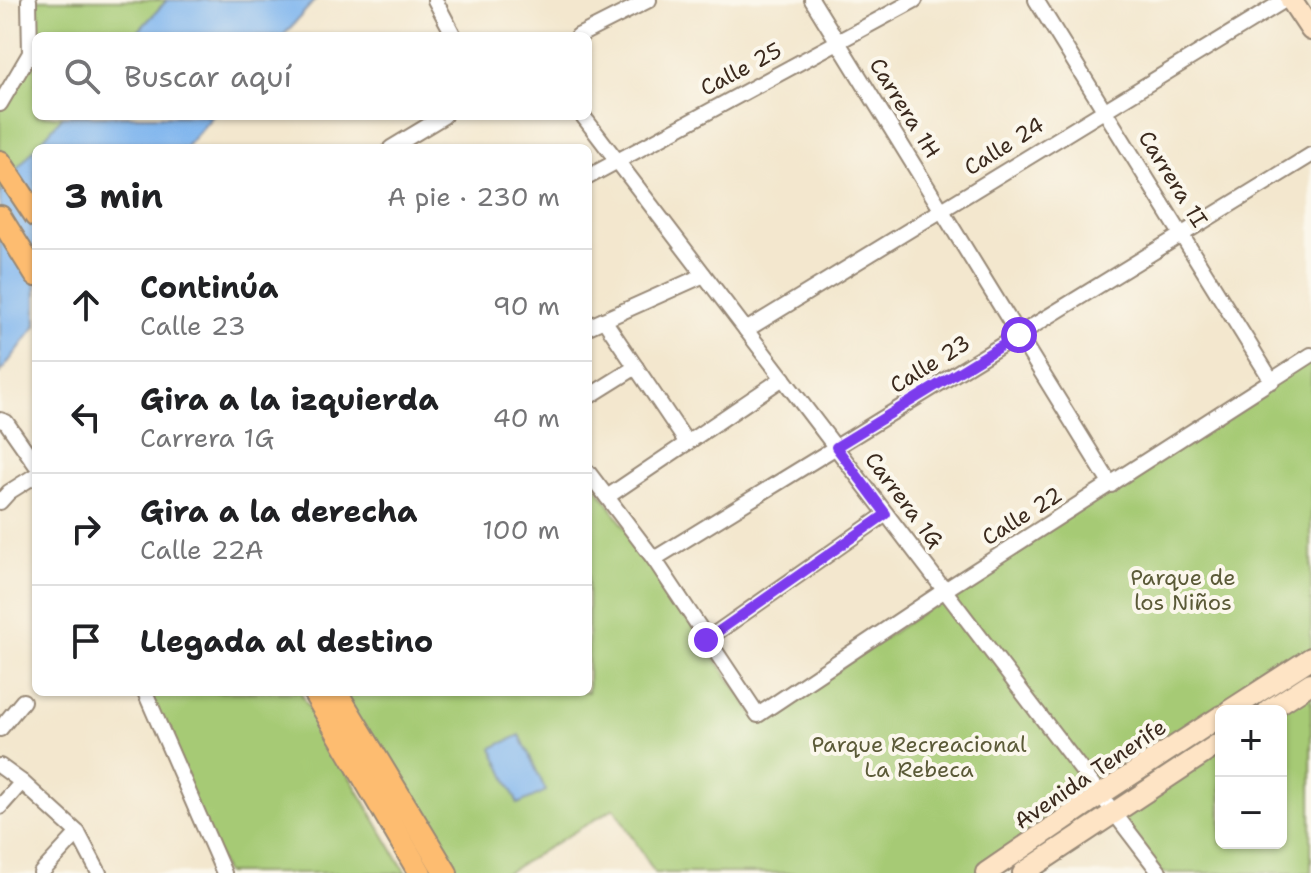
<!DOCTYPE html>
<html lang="es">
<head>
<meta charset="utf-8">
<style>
	body { margin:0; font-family:"Shantell Sans",sans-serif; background:#f2f2f2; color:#202124 }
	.controls { position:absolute; right:24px; bottom:24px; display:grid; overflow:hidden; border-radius:12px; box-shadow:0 2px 6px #0004 }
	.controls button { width:72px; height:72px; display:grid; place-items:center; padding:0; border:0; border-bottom:2px solid #e0e0e0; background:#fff; color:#202124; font:40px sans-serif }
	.stop { position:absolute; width:24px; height:24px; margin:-18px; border:6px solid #7c3aed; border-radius:50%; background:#fff }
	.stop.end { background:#7c3aed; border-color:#fff; box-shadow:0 2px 8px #0008 }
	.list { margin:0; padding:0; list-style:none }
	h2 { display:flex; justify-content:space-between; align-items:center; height:104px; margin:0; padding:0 32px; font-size:34px }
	h2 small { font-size:26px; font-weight:400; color:#757577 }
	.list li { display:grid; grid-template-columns:52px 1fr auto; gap:24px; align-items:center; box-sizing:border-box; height:112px; padding:0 32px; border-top:2px solid #e0e0e0 }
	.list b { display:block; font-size:30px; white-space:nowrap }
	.list p { margin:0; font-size:26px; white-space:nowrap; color:#757577 }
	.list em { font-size:26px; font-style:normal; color:#757577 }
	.icon { flex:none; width:44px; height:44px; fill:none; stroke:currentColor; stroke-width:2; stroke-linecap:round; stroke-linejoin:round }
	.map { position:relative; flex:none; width:1311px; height:873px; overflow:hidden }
	.search { position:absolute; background:#fff; box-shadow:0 2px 6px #0004; left:32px; top:32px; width:560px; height:88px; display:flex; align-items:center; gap:20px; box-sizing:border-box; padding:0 28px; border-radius:12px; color:#757577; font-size:30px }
	.panel { position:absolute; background:#fff; box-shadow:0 2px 6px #0004; left:32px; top:144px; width:560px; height:552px; border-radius:12px }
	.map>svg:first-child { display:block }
	.green { fill:#a6ca74; stroke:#707a49; stroke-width:2 }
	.water { fill:#7fb5ee; stroke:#5d7086; stroke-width:2 }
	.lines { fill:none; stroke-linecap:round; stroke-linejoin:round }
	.street-casing { stroke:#978876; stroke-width:18 }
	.secondary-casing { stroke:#978876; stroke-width:24 }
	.primary-casing { stroke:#978876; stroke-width:26 }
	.street { stroke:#fff; stroke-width:14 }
	.secondary { stroke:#fee4c5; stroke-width:20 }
	.primary { stroke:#fdbc6f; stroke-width:22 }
	.route { stroke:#7c3aed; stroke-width:10 }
	.labels { text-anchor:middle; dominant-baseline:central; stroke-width:8; stroke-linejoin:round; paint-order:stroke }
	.street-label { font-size:22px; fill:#3b2a1e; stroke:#fbf7ec }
	.park-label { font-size:22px; fill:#5b5a38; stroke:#fbf7ec }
</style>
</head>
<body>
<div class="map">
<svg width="1311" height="873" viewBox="0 0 1311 873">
	<rect width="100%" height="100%" fill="#fbf7ec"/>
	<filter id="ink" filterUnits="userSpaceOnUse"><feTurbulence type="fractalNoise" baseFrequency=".0125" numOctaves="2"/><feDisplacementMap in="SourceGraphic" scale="16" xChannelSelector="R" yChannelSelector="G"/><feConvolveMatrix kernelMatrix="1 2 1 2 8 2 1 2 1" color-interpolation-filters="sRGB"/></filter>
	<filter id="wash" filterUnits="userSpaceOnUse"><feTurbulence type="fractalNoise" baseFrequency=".006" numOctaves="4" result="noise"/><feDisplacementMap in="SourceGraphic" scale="32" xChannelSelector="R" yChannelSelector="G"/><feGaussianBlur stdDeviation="1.8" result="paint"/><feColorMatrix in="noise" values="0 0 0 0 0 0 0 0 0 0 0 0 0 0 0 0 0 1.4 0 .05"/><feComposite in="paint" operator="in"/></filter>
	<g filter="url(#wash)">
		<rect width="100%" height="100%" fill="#f3e7ce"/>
		<g class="green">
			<path d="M29,0H167L134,36H36V116H65L36,148L0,196V104L30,53Z"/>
			<path d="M1311,355V658L984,873H655L614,808L506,873H449L338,692H588V474L760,723L943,598Z"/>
			<path d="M1311,687V873H1160L1114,815L1221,745V843H1281V711Z"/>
			<path d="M146,692H300L406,873H225Z"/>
		</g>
		<g class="water">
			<path d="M167,0H315L283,36H134Z"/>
			<path d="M63,116H213L185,148H36V326L0,373V195L14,172Z"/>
			<path d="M520,735L546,791L518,804L492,748Z"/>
		</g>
	</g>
	<g filter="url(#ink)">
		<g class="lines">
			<defs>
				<g id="street">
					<path d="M435,0L454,36"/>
					<path d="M812,0L1111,485"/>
					<path d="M1036,0L1272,381"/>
					<path d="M578,36L649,0"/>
					<path d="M0,104L30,53L29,0"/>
					<path d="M583,116L1160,873"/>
					<path d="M391,148L444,116"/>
					<path d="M588,177L915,0"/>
					<path d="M604,320L687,443"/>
					<path d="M588,327L704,275"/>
					<path d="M746,330L1285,0"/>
					<path d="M588,397L636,367"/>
					<path d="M0,420L6,422L36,465"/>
					<path d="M588,472L654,559L758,715L945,590L1311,355"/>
					<path d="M607,497L783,378"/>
					<path d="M0,502L9,492L36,475"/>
					<path d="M654,559L1311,155"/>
					<path d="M706,640L886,514"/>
					<path d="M145,692L224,873"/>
					<path d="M0,729L23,701"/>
					<path d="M0,766L22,782L78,833L99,873"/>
					<path d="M0,807L22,782"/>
					<path d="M41,873L78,833"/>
				</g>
				<g id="secondary">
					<path d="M1291,0L1311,30"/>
					<path d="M1229,711L1311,658"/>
					<path d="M1268,711L1311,683"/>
					<path d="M986,873L1100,795L1221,716"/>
					<path d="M1023,873L1221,742"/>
				</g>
				<g id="primary">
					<path d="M0,162L36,216"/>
					<path d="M0,217L36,275"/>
					<path d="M314,692L420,873"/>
					<path d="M336,692L446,873"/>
				</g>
			</defs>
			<use href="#street" class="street-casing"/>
			<use href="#secondary" class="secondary-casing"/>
			<use href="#primary" class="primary-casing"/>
			<use href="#street" class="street"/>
			<use href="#secondary" class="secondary"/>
			<use href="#primary" class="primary"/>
		</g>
	</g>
	<g class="lines" filter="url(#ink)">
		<path class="route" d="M706,640L886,514L836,447L1019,335"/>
	</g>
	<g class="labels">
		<g class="street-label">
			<text transform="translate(741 69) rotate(-28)">Calle 25</text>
			<text transform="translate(905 108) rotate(58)">Carrera 1H</text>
			<text transform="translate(1004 146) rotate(-32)">Calle 24</text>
			<text transform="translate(1173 179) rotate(58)">Carrera 1I</text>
			<text transform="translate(930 364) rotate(-32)">Calle 23</text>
			<text transform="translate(904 500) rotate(53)">Carrera 1G</text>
			<text transform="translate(1022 516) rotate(-32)">Calle 22</text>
			<text transform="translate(1090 774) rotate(-34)">Avenida Tenerife</text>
		</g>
		<g class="park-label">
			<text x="1183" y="577">Parque de<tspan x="1183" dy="25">los Niños</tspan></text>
			<text x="919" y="744">Parque Recreacional<tspan x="919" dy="25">La Rebeca</tspan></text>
		</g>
	</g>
</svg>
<div class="controls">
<button>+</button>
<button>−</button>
</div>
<div class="stop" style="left:1019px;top:335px"></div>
<div class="stop end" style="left:706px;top:640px"></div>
<div class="search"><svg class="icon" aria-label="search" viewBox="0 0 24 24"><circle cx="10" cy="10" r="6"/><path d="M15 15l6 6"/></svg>Buscar aquí</div>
<section class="panel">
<h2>3 min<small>A pie · 230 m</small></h2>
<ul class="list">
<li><svg class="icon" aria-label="ahead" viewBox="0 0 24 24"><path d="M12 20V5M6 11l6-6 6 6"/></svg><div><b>Continúa</b><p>Calle 23</p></div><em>90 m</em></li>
<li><svg class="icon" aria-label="left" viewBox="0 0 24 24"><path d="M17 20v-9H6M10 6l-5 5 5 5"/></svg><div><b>Gira a la izquierda</b><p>Carrera 1G</p></div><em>40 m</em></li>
<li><svg class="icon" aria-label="right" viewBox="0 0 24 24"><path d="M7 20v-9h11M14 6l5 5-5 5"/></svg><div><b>Gira a la derecha</b><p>Calle 22A</p></div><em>100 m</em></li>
<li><svg class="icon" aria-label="arrive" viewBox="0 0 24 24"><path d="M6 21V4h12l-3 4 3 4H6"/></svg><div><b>Llegada al destino</b></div></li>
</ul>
</section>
</div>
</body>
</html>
